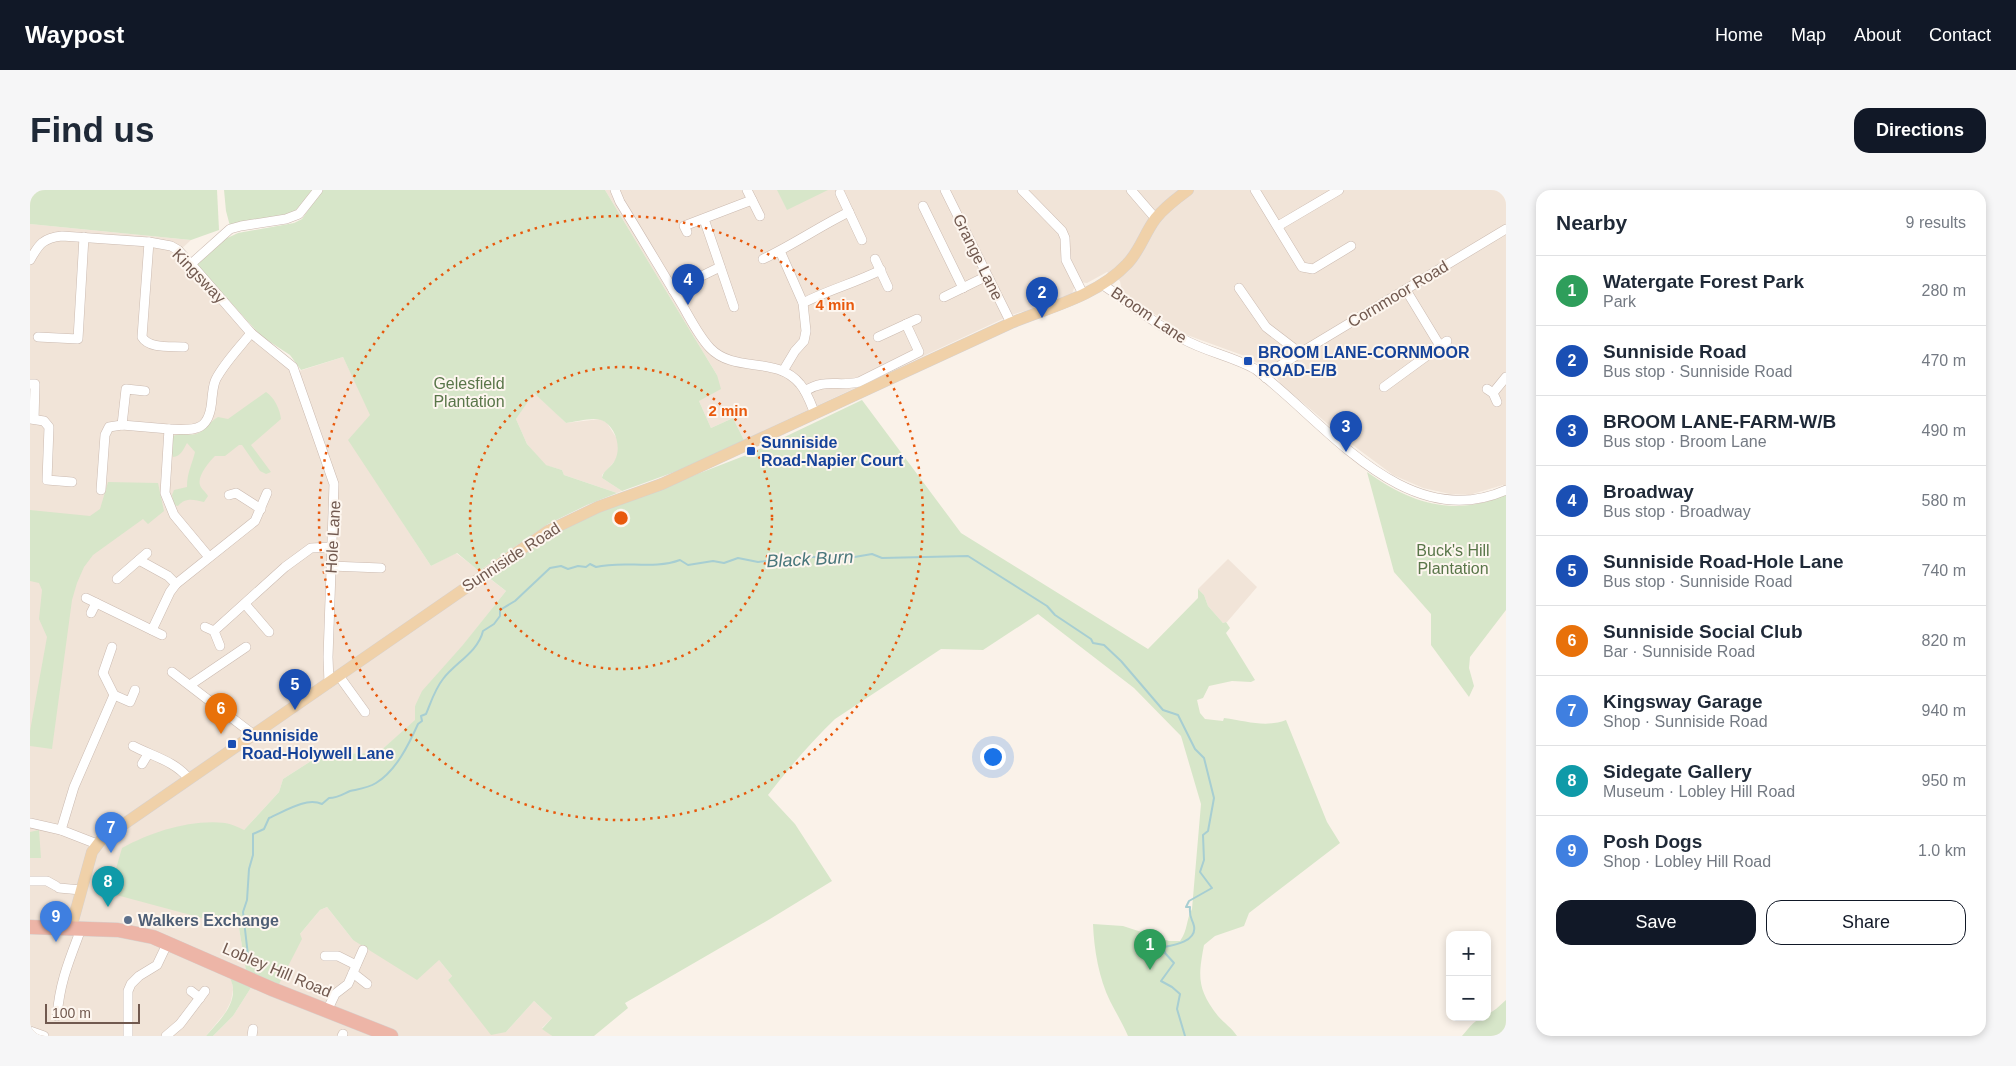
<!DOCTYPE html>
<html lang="en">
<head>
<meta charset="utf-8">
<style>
	body { margin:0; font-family:Arial,sans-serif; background:#f6f6f7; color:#1f2937 }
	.controls { position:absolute; right:15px; bottom:15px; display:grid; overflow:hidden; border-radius:10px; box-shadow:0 2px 8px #0003 }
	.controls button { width:45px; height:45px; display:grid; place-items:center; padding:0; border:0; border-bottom:1px solid #e0e1e3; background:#fff; color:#1f2937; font:25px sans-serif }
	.scale { position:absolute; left:15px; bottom:12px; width:95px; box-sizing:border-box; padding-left:5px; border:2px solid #71594f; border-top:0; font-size:14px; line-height:18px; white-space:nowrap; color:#71594f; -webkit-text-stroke:4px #fdf6ef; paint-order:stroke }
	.you { position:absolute; left:962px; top:566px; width:18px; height:18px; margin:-12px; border:4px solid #fff; border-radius:50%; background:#1a73e8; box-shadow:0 0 0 8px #1a73e833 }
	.badge { display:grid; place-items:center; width:32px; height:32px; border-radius:50%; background:#111827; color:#fff; font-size:16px; font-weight:700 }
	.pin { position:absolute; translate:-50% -41px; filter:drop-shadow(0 1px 2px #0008) }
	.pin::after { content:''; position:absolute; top:26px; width:18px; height:15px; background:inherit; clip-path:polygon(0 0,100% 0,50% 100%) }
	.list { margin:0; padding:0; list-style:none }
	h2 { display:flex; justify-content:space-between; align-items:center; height:65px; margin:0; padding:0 20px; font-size:21px }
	h2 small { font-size:16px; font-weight:400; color:#747a83 }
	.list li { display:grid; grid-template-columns:32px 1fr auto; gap:15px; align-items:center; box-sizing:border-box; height:70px; padding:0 20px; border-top:1px solid #e0e1e3 }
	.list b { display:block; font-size:19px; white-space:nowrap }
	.list p { margin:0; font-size:16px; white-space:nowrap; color:#747a83 }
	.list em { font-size:16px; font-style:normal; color:#747a83 }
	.actions { display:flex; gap:10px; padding:15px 20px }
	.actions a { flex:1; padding:11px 0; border:1px solid #111827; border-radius:15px; text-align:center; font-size:18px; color:#111827 }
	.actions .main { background:#111827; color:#fff }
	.map { position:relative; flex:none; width:1476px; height:846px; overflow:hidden; border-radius:15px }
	header { display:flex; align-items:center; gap:30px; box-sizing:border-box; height:70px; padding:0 25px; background:#111827; color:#fff }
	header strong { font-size:24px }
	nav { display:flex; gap:28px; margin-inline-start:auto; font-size:18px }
	.intro { display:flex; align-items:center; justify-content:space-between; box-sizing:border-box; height:120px; padding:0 30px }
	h1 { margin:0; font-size:35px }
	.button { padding:12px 22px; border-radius:15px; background:#111827; color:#fff; font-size:18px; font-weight:700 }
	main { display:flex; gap:30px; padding:0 30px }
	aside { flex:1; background:#fff; border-radius:15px; box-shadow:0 2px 8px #0003 }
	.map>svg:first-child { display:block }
	.residential { fill:#f1e4d8 }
	.green { fill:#d7e6c9 }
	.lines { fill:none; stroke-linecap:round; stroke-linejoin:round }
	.stream { stroke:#a7ced2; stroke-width:2 }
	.minor-casing { stroke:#cbbab0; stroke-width:10 }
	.major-casing { stroke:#d7d1ce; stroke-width:12 }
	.highway-casing { stroke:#d7d1ce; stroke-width:15 }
	.minor { stroke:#fff; stroke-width:9 }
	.major { stroke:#f0d1a9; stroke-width:11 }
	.highway { stroke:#edb5a7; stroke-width:14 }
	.ring { fill:none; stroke:#e8590c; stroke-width:2.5; stroke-dasharray:2.5 5 }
	.transit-dot { fill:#1a4fb4; stroke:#fdf6ef; stroke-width:2 }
	.service-dot { fill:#5c6f8a; stroke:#fdf6ef; stroke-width:2 }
	.labels { text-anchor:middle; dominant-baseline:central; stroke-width:4; stroke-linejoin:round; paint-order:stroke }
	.street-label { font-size:16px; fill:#71594f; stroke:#fdf6ef }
	.transit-label { font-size:16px; font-weight:bold; fill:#164399; stroke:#fdf6ef; text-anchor:start }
	.park-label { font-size:16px; fill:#597649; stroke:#fdf6ef }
	.service-label { font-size:16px; font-weight:bold; fill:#4e5e75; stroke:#fdf6ef; text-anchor:start }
	.water-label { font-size:18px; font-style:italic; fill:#48767b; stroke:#fdf6ef }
	.centre { fill:#e8590c; stroke:#fdf6ef; stroke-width:2.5 }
	.ring-label { font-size:15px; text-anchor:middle; font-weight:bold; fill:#e8590c; stroke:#fdf6ef; stroke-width:4; stroke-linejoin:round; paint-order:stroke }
</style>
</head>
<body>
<header>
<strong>Waypost</strong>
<nav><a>Home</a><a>Map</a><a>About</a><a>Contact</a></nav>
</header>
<div class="intro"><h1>Find us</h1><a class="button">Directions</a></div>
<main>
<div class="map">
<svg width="1476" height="846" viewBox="0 0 1476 846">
	<rect width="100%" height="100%" fill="#faf2e9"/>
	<g class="residential">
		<path d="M575,0H1476V301L1473,295L1439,305L1420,304L1393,298L1363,285L1320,253L1251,194L1247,188V181L1231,176L1220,168L1157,145L1096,106L1092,102L1090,91L1077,82L1057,93L1049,92L1045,95L1042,104L1021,113L981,125L714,250L703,228L681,238L669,211L687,185Z"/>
		<path d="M0,34L161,50L147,63L263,183L313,167L341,225L373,333L401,376L426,363L476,401L385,516L386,530L348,563L292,564L253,589L249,602L214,640L209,738L216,781L202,791L203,800L201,811L195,823L176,846H0Z"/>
		<path d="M504,202L536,233L570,229L577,233L589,252V262L585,271L572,285V288L592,301L587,303L534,285L532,280L515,275L497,254L486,229Z"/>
		<path d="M1198,369L1227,397L1197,432L1193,433L1178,416L1174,405L1168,399Z"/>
		<path d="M297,717L323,750L409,770L422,786L418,790L476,842L504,811L522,828L512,838L522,846H183L203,826L222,796L270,744L290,720Z"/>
	</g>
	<g class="green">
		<path d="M0,0H187L189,40L161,50L0,34Z"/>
		<path d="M194,0H282L269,17L261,24L200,36L196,21Z"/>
		<path d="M292,0H575L687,185L691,199L669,211L681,238L703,228L714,250L661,276L592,301L572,288C573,280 582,277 585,270C592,257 585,235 571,230C562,227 546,232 536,233L504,203L486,229L497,254L516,275L532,280L534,285L587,303L557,315L518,334L449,381L427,363L401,376L318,250L340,225L313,167L271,180L260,165L231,146L167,75L168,73L191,51L208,43L264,33L272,29Z"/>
		<path d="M747,0H798L757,20Z"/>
		<path d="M236,202C244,207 250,219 251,229L221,255L241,282L236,284L230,281L212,255H209L195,266H185C179,272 167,286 170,295C171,299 176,302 178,306L174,312C164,310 156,307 148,316L144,315L142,305L144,300L157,297C157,282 162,275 165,262L157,253C153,260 151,266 143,267L140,256L143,246C151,242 158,246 166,244C176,241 179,232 188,227L198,229Z"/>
		<path d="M832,210L931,343L1118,459L1168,408V399L1174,405L1178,416L1193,433L1196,432L1200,438L1196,443L1225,490L1221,492L1202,491L1179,496L1173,508L1167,510L1170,523L1175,529L1193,531L1194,528C1217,531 1235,538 1256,530L1297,632L1310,653L1219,723L1214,736L1185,746L1174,755C1168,787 1167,799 1188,826C1194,833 1202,838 1207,846H1098C1093,834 1086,823 1080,811C1069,788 1064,760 1063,734L1093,736L1139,751H1150C1158,740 1156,730 1162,719L1171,614L1151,546L1104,498L1008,424L953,460L911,459L805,529C780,553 759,578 738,605L765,634L802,691L740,729L595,813L598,818L564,846H522L512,839L522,828L504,811L476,842L461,845L418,790L422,786L409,770L387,790L323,750L297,717L290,720L270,744L272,749L248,796L216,781L209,738L79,703L92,658C121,642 161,629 195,633C201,634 208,637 214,640L249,602L253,589L292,564L348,563L385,530V516L392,501L432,456L476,401L458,387L504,355L559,326L719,264Z"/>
		<path d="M1337,282C1382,314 1423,327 1476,305V420L1440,467L1439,478L1444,496L1439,507L1401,455V424L1364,382Z"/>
		<path d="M78,292L128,293L134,321L118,334L113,329L63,365L54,377L47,393L42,410L22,559L0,556V541L17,447L9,429L12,400L9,393L0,391V320L60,326L70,319Z"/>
		<path d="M9,640L11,668H0V642Z"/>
		<path d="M200,788L222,796L203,826L183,846H176C190,830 211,811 200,788Z"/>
		<path d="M1476,810V846H1432C1439,838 1446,827 1457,827V825L1466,819Z"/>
	</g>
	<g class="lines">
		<path class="stream" d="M219,774L213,722L217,710L219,679L223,665V644L234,639L239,628C255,621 276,607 292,614L299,608C308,608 313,604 320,601C329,599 338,598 346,593C366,581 379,554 388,534L392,531L391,526L396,524C401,512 405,499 413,489C425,473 448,462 453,441L464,434L470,426V420L485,411L520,378L531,376L538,379L548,376L556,377L560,374L566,377C593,370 623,380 650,370L658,375L683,371L694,373L708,368L728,372L774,367H794L801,369H813L842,364L852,368L938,366L1017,416L1025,425L1061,449L1063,453L1074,455L1091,471L1133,520L1148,525L1165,559L1174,568L1184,608L1178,641L1173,645L1174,670L1170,682L1182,698L1159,711L1156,717H1160C1159,728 1162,728 1164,736C1167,751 1145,755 1134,757L1135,763L1144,773L1131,791L1142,797L1150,804L1147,819L1155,846"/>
		<defs>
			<g id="minor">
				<path d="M585,0L590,12C611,46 631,80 651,113C660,128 668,145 680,158C705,184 746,165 770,194C777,202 781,214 785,224"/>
				<path d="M717,0L730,26"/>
				<path d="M915,0L981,133"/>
				<path d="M992,0L1032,41L1035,48L1036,70L1053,104"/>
				<path d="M1101,0L1126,29"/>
				<path d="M1225,0L1272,77L1283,79L1321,56"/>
				<path d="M810,3L832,50"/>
				<path d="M893,16L933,98"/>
				<path d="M674,29L704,117"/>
				<path d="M1248,36L1309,0"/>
				<path d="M657,42L654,36L722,10"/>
				<path d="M119,52L112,147C119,159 141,156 154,157"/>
				<path d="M750,61L773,113L776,141L774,151L765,161L753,181"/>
				<path d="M733,69C763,55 790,36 819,22"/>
				<path d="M845,69L858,97"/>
				<path d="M0,70C9,54 13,48 32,46L119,52L141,56L148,60L161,74L221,143L263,177L304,294L298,467L299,493"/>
				<path d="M161,74L200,39L211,36L256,29L269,24L288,0"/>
				<path d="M1073,93L1076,97C1101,114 1126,135 1153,149C1176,162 1202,166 1225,179C1296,232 1375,345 1476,300"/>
				<path d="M1209,98L1236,137L1270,163"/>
				<path d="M643,100L690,77"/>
				<path d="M1376,100L1410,156"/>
				<path d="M914,107L957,86"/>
				<path d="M773,113C798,100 825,93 851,80"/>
				<path d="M8,147L48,149L54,47"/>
				<path d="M848,147L887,129"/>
				<path d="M1236,188L1240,182L1270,163L1476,39"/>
				<path d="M0,194H5L4,229"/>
				<path d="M1354,197L1417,151"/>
				<path d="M1457,199L1463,203L1467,212"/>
				<path d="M775,201C795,188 808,197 829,192L889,162L876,134"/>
				<path d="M1463,203L1476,187"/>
				<path d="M0,229L14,231L19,237L17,290L42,292"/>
				<path d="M92,235L96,199L115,201"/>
				<path d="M71,300L75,245L79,237L92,235L139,239"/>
				<path d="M199,305L206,303L231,319"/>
				<path d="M179,367L144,325L135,303L139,239C168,241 180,240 182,208C183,201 183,195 186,189C195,172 210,157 221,143"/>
				<path d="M109,370L138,386L146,394"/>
				<path d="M301,376L351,378"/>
				<path d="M87,389L117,363"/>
				<path d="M56,408L132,445"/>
				<path d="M215,414L239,442"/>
				<path d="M61,423L66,413"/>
				<path d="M175,437L184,441L190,456"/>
				<path d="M122,440L140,402L146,394L225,331L237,303"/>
				<path d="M184,441L255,377L281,358L302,357"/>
				<path d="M142,482L224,545"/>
				<path d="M309,486L335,522"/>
				<path d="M160,495L216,457"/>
				<path d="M84,505L100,512L105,500"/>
				<path d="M103,556C122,566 145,571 159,589"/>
				<path d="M112,574L118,564"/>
				<path d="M0,633L31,640L67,654"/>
				<path d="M31,640L44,597L84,505L73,483L82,457"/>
				<path d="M0,691H17L26,696"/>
				<path d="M29,698L51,700"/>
				<path d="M295,766H308L326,775"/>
				<path d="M323,783L337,794"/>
				<path d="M161,801L170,808"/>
				<path d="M297,821L305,804L318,794L333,760"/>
				<path d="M27,826C30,791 39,771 51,739"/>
				<path d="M0,841L14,846"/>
				<path d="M98,846V801L101,794L109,786L127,775L138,752"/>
				<path d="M136,846L150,834L175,801"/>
				<path d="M222,846L223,839"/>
				<path d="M312,846L313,844"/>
			</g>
			<path id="major" d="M41,738L62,662L71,650L518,341L568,317L632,294L981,133C1020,117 1067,106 1097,74C1110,61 1115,42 1126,28C1135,17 1147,8 1158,0"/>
			<path id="highway" d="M0,737L88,740L123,747L242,799L361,846"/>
		</defs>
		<use href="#minor" class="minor-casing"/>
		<use href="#major" class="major-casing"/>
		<use href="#highway" class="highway-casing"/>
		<use href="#minor" class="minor"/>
		<use href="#major" class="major"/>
		<use href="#highway" class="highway"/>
	</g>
	<g class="ring">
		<circle cx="591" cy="328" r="151"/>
		<circle cx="591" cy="328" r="302"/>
	</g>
	<g class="transit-dot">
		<rect x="1213" y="166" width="10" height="10" rx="2.5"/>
		<rect x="716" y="256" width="10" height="10" rx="2.5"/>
		<rect x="197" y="549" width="10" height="10" rx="2.5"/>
	</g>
	<circle class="service-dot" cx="98" cy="730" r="5"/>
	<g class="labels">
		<g class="street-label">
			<text transform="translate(948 67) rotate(64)">Grange Lane</text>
			<text transform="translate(169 86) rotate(46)">Kingsway</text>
			<text transform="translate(1368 104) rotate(-31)">Cornmoor Road</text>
			<text transform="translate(1119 125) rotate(34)">Broom Lane</text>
			<text transform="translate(303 347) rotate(-87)">Hole Lane</text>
			<text transform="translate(481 367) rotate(-33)">Sunniside Road</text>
			<text transform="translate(247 780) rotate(23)">Lobley Hill Road</text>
		</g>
		<g class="transit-label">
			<text x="1228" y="162">BROOM LANE-CORNMOOR<tspan x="1228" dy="18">ROAD-E/B</tspan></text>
			<text x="731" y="252">Sunniside<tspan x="731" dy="18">Road-Napier Court</tspan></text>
			<text x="212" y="545">Sunniside<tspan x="212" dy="18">Road-Holywell Lane</tspan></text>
		</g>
		<g class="park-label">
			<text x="439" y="193">Gelesfield<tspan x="439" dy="18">Plantation</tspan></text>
			<text x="1423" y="360">Buck's Hill<tspan x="1423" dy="18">Plantation</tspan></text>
		</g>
		<g class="service-label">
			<text x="108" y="730">Walkers Exchange</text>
		</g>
		<g class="water-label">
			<text transform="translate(780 369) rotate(-3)">Black Burn</text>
		</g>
	</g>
	<circle cx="591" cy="328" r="8" class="centre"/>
	<g class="ring-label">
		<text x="805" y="120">4 min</text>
		<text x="698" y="226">2 min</text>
	</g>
</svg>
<div class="controls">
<button>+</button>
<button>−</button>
</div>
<div class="scale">100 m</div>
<div class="you"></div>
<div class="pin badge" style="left:1120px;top:780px;background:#2e9e5b">1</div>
<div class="pin badge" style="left:1012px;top:128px;background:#1a4fb4">2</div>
<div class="pin badge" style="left:1316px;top:262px;background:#1a4fb4">3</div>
<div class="pin badge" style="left:658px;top:115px;background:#1a4fb4">4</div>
<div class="pin badge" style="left:265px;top:520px;background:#1a4fb4">5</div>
<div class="pin badge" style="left:191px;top:544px;background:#e8710a">6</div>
<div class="pin badge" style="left:81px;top:663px;background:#3f7fe0">7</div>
<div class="pin badge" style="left:78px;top:717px;background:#0f9aa8">8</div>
<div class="pin badge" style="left:26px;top:752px;background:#3f7fe0">9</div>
</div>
<aside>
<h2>Nearby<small>9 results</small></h2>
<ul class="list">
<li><span class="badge" style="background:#2e9e5b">1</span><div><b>Watergate Forest Park</b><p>Park</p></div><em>280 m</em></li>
<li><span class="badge" style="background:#1a4fb4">2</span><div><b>Sunniside Road</b><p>Bus stop · Sunniside Road</p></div><em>470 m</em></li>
<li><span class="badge" style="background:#1a4fb4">3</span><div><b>BROOM LANE-FARM-W/B</b><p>Bus stop · Broom Lane</p></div><em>490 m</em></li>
<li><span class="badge" style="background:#1a4fb4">4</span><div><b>Broadway</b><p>Bus stop · Broadway</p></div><em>580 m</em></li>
<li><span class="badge" style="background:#1a4fb4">5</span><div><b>Sunniside Road-Hole Lane</b><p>Bus stop · Sunniside Road</p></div><em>740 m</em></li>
<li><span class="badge" style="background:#e8710a">6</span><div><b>Sunniside Social Club</b><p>Bar · Sunniside Road</p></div><em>820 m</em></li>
<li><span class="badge" style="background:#3f7fe0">7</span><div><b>Kingsway Garage</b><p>Shop · Sunniside Road</p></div><em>940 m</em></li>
<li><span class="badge" style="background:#0f9aa8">8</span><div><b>Sidegate Gallery</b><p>Museum · Lobley Hill Road</p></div><em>950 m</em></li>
<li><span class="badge" style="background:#3f7fe0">9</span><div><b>Posh Dogs</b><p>Shop · Lobley Hill Road</p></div><em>1.0 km</em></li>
</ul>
<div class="actions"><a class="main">Save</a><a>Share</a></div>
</aside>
</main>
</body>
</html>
